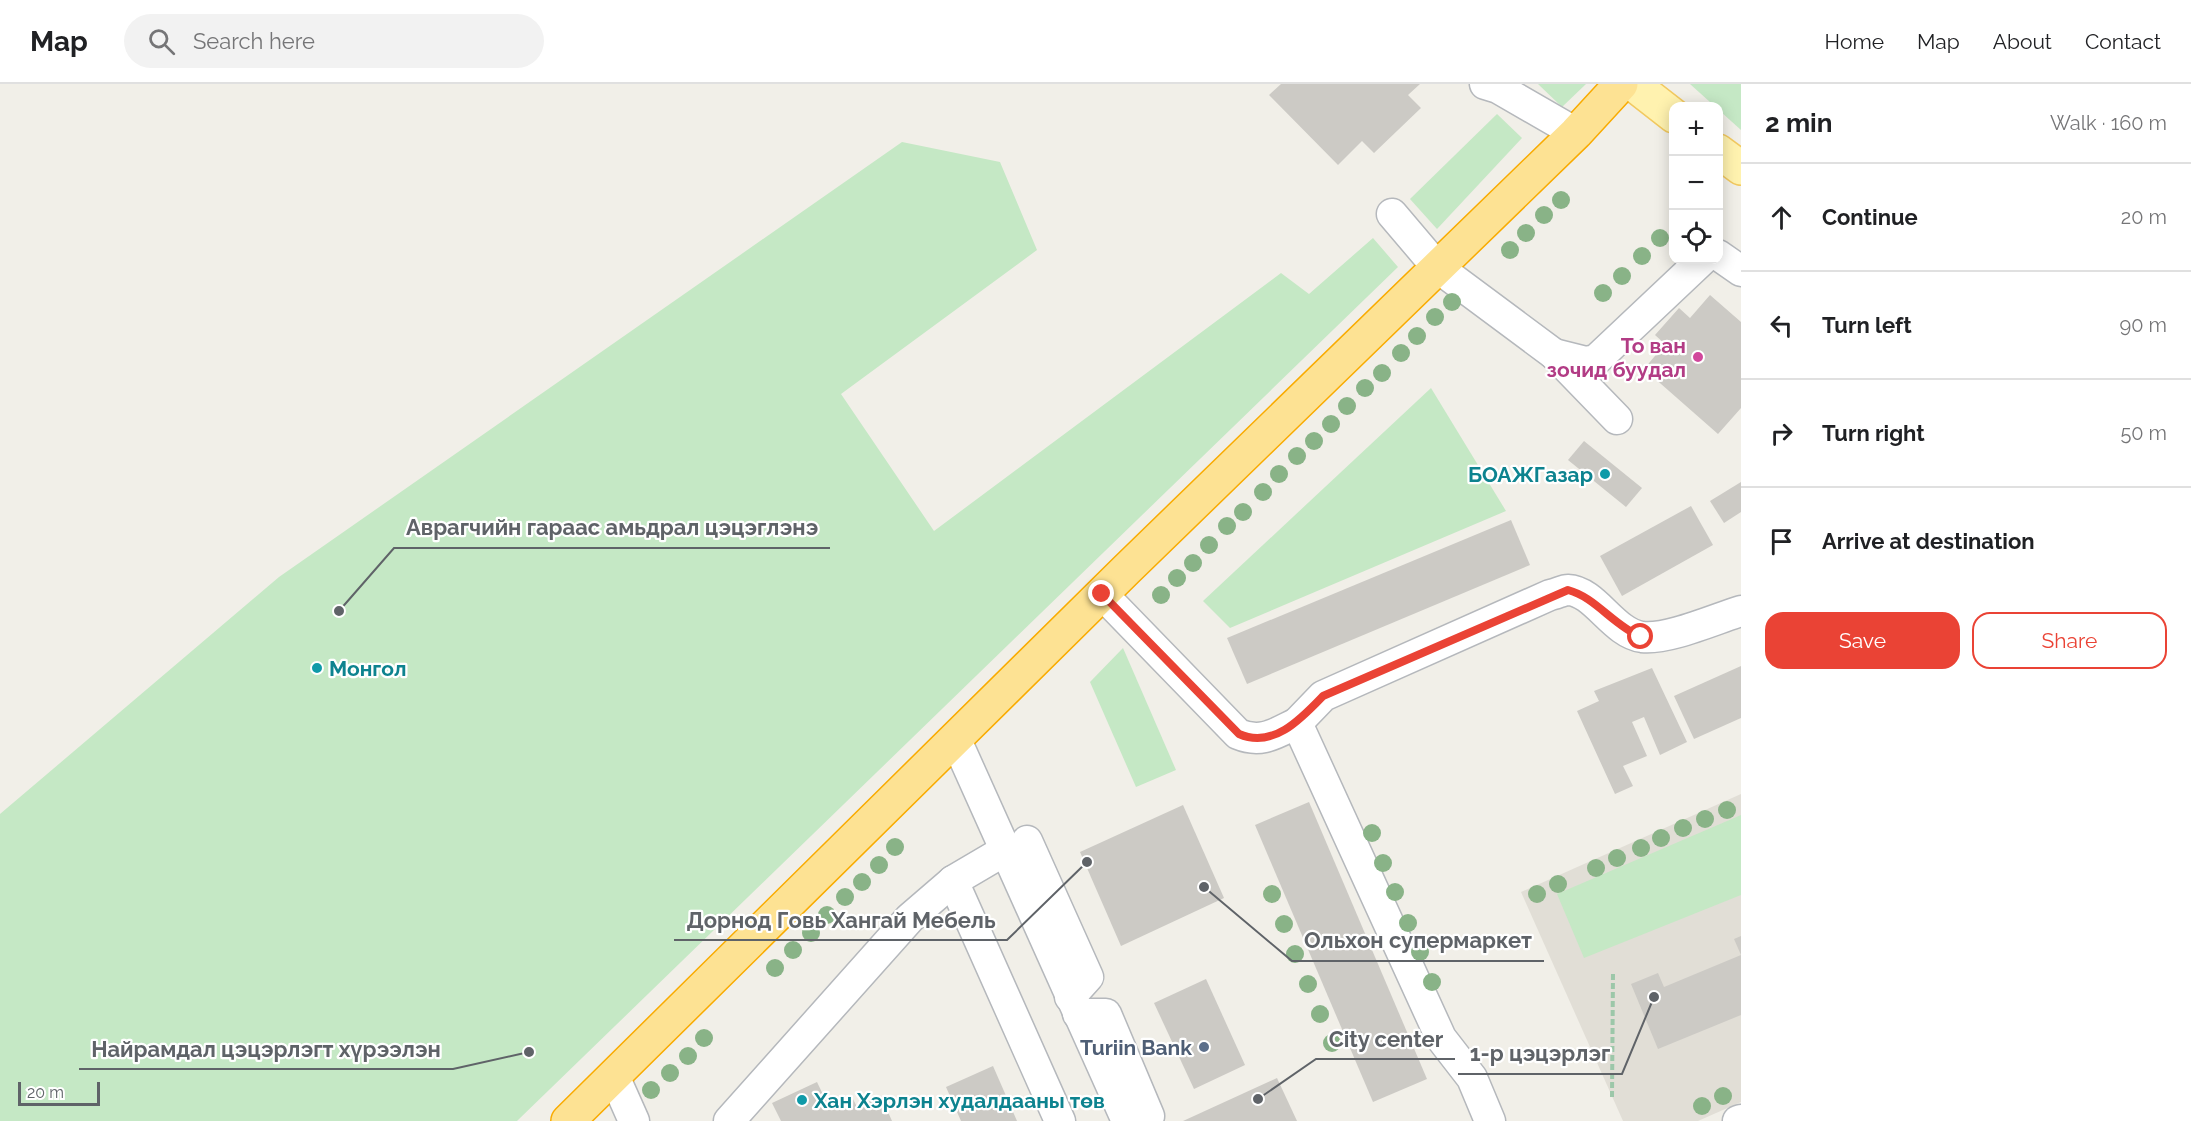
<!DOCTYPE html>
<html lang="en">
<head>
<meta charset="utf-8">
<style>
	body { margin:0; font-family:Raleway,sans-serif; background:#f2f2f2; color:#202124 }
	.controls { position:absolute; right:18px; top:18px; display:grid; overflow:hidden; border-radius:12px; box-shadow:0 3px 15px #0003 }
	.controls button { width:54px; height:54px; display:grid; place-items:center; padding:0; border:0; border-bottom:2px solid #e0e0e0; background:#fff; color:#202124; font:30px sans-serif }
	.scale { position:absolute; left:18px; bottom:15px; width:82px; box-sizing:border-box; padding-left:6px; border:3px solid #5f6368; border-top:0; font-size:16px; line-height:21px; white-space:nowrap; color:#5f6368; -webkit-text-stroke:4px #fff; paint-order:stroke }
	.stop { position:absolute; width:18px; height:18px; margin:-14px; border:4px solid #ea4335; border-radius:50%; background:#fff }
	.stop.end { background:#ea4335; border-color:#fff; box-shadow:0 2px 6px #0008 }
	.list { margin:0; padding:0; list-style:none }
	h2 { display:flex; justify-content:space-between; align-items:center; height:78px; margin:0; padding:0 24px; font-size:26px }
	h2 small { font-size:20px; font-weight:400; color:#757577 }
	.list li { display:grid; grid-template-columns:39px 1fr auto; gap:18px; align-items:center; box-sizing:border-box; height:108px; padding:0 24px; border-top:2px solid #e0e0e0 }
	.list b { display:block; font-size:22px; white-space:nowrap }
	.list em { font-size:20px; font-style:normal; color:#757577 }
	.actions { display:flex; gap:12px; padding:18px 24px }
	.actions a { flex:1; padding:14px 0; border:2px solid #ea4335; border-radius:18px; text-align:center; font-size:21px; color:#ea4335 }
	.actions .main { background:#ea4335; color:#fff }
	.icon { flex:none; width:33px; height:33px; fill:none; stroke:currentColor; stroke-width:2; stroke-linecap:round; stroke-linejoin:round }
	.map { position:relative; flex:none; width:1741px; height:1037px; overflow:hidden }
	header { display:flex; align-items:center; gap:36px; box-sizing:border-box; height:84px; padding:0 30px; background:#fff; border-bottom:2px solid #e0e0e0 }
	header strong { font-size:28px }
	nav { display:flex; gap:33px; margin-inline-start:auto; font-size:21px }
	.search { width:420px; height:54px; background:#f2f2f2; display:flex; align-items:center; gap:15px; box-sizing:border-box; padding:0 21px; border-radius:33px; color:#757577; font-size:22px }
	main { display:flex }
	aside { flex:1; background:#fff }
	.map>svg:first-child { display:block }
	.education { fill:#e1ded6 }
	.green { fill:#c5e8c5 }
	.building { fill:#cccac5 }
	.lines { fill:none; stroke-linecap:round; stroke-linejoin:round }
	.minor-casing { stroke:#b5b8bc; stroke-width:33 }
	.major-casing { stroke:#f2c960; stroke-width:36 }
	.highway-casing { stroke:#f9ab00; stroke-width:36 }
	.path { stroke:#9cc7a9; stroke-width:4; stroke-dasharray:6 3; stroke-linecap:butt }
	.minor { stroke:#fff; stroke-width:30 }
	.major { stroke:#fff2af; stroke-width:33 }
	.highway { stroke:#fde293; stroke-width:33 }
	.tree { fill:#89b387 }
	.route { stroke:#ea4335; stroke-width:8 }
	.hotel-dot { fill:#d1479c; stroke:#fff; stroke-width:2 }
	.culture-dot { fill:#0f9aa8; stroke:#fff; stroke-width:2 }
	.service-dot { fill:#5c6f8a; stroke:#fff; stroke-width:2 }
	.labels { text-anchor:middle; dominant-baseline:central; stroke-width:4.5; stroke-linejoin:round; paint-order:stroke }
	.hotel-label { font-size:21px; font-weight:bold; fill:#b23c85; stroke:#fff; text-anchor:end }
	.culture-label { font-size:21px; font-weight:bold; fill:#0d838f; stroke:#fff; text-anchor:start }
	.service-label { font-size:21px; font-weight:bold; fill:#4e5e75; stroke:#fff; text-anchor:end }
	.leader { fill:none; stroke:#5f6368; stroke-width:2 }
	.callout-dot { fill:#5f6368; stroke:#fff; stroke-width:2 }
	.callout-label { font-size:22px; text-anchor:middle; font-weight:bold; fill:#5f6368; stroke:#fff; stroke-width:4.5; stroke-linejoin:round; paint-order:stroke }
</style>
</head>
<body>
<header>
<strong>Map</strong>
<div class="search"><svg class="icon" aria-label="search" viewBox="0 0 24 24"><circle cx="10" cy="10" r="6"/><path d="M15 15l6 6"/></svg>Search here</div>
<nav><a>Home</a><a>Map</a><a>About</a><a>Contact</a></nav>
</header>
<main>
<div class="map">
<svg width="1741" height="1037" viewBox="0 0 1741 1037">
	<rect width="100%" height="100%" fill="#f1efe8"/>
	<path class="education" d="M1741,710V1018L1698,1037H1623L1521,808Z"/>
	<g class="green">
		<path d="M1538,0H1586L1562,23Z"/>
		<path d="M1690,0H1741V46Z"/>
		<path d="M1497,30L1522,54L1437,145L1410,115Z"/>
		<path d="M902,58L1000,78L1037,166L841,310L934,447L1281,189L1309,210L1373,154L1398,183L517,1037H0V730L279,493Z"/>
		<path d="M1431,304L1506,427L1230,544L1203,517Z"/>
		<path d="M1123,564L1176,686L1136,703L1090,598Z"/>
		<path d="M1741,731V811L1584,874L1557,810Z"/>
	</g>
	<g class="building">
		<path d="M1281,0H1420L1408,11L1421,24L1374,69L1362,57L1338,81L1269,11Z"/>
		<path d="M1710,211L1741,238V324L1718,350L1644,285L1665,260L1655,251L1679,224L1690,234Z"/>
		<path d="M1584,357L1642,404L1626,423L1568,376Z"/>
		<path d="M1741,398V428L1724,439L1710,417Z"/>
		<path d="M1691,422L1713,461L1622,512L1600,472Z"/>
		<path d="M1511,436L1530,481L1247,600L1227,554Z"/>
		<path d="M1741,582V634L1694,655L1674,612Z"/>
		<path d="M1652,584L1687,658L1660,671L1644,633L1632,638L1647,672L1623,682L1633,702L1615,710L1577,627L1599,617L1594,607Z"/>
		<path d="M1309,718L1427,995L1373,1018L1255,741Z"/>
		<path d="M1183,721L1224,814L1121,862L1080,768Z"/>
		<path d="M1741,852V931L1658,965L1631,900L1658,889L1664,903L1741,871L1734,855Z"/>
		<path d="M1206,895L1245,981L1194,1005L1154,919Z"/>
		<path d="M993,982L1017,1037H961L946,1003Z"/>
		<path d="M1277,994L1297,1037H1183Z"/>
		<path d="M817,998L828,1021L851,1011L857,1023L881,1012L892,1037H781L772,1019Z"/>
	</g>
	<g class="lines">
		<defs>
			<g id="minor">
				<path d="M1485,0L1498,4L1576,49"/>
				<path d="M1392,130L1437,183L1554,270L1617,335"/>
				<path d="M1718,171L1741,187"/>
				<path d="M1554,270L1586,278L1596,276L1702,176"/>
				<path d="M1102,510L1238,650C1262,660 1276,649 1297,639L1441,954L1472,994L1490,1037"/>
				<path d="M1297,639L1323,612L1550,511C1556,510 1563,506 1568,506C1595,507 1613,549 1642,553C1668,556 1715,535 1741,527"/>
				<path d="M956,656L1127,1037"/>
				<path d="M1027,757L1088,893L1070,913"/>
				<path d="M1004,767L953,797L1060,1037"/>
				<path d="M1078,930H1106L1149,1032L1138,1037"/>
				<path d="M614,992L634,1037"/>
				<path d="M729,1037L910,834L953,797"/>
				<path d="M1738,1037L1741,1036"/>
			</g>
			<g id="major">
				<path d="M1633,0L1674,32"/>
				<path d="M1718,67L1741,84"/>
			</g>
			<path id="highway" d="M568,1037L1126,486L1576,49L1621,0"/>
		</defs>
		<use href="#minor" class="minor-casing"/>
		<use href="#major" class="major-casing"/>
		<use href="#highway" class="highway-casing"/>
		<path class="path" d="M1612,1013L1613,889"/>
		<use href="#minor" class="minor"/>
		<use href="#major" class="major"/>
		<use href="#highway" class="highway"/>
	</g>
	<g class="tree">
		<circle cx="1561" cy="116" r="9"/>
		<circle cx="1544" cy="131" r="9"/>
		<circle cx="1526" cy="149" r="9"/>
		<circle cx="1660" cy="154" r="9"/>
		<circle cx="1510" cy="166" r="9"/>
		<circle cx="1642" cy="172" r="9"/>
		<circle cx="1622" cy="192" r="9"/>
		<circle cx="1603" cy="209" r="9"/>
		<circle cx="1452" cy="218" r="9"/>
		<circle cx="1435" cy="233" r="9"/>
		<circle cx="1417" cy="252" r="9"/>
		<circle cx="1401" cy="269" r="9"/>
		<circle cx="1382" cy="289" r="9"/>
		<circle cx="1365" cy="304" r="9"/>
		<circle cx="1347" cy="322" r="9"/>
		<circle cx="1331" cy="340" r="9"/>
		<circle cx="1314" cy="357" r="9"/>
		<circle cx="1297" cy="372" r="9"/>
		<circle cx="1279" cy="390" r="9"/>
		<circle cx="1263" cy="408" r="9"/>
		<circle cx="1243" cy="428" r="9"/>
		<circle cx="1227" cy="442" r="9"/>
		<circle cx="1209" cy="461" r="9"/>
		<circle cx="1193" cy="479" r="9"/>
		<circle cx="1177" cy="494" r="9"/>
		<circle cx="1161" cy="511" r="9"/>
		<circle cx="1727" cy="726" r="9"/>
		<circle cx="1705" cy="735" r="9"/>
		<circle cx="1683" cy="744" r="9"/>
		<circle cx="1372" cy="749" r="9"/>
		<circle cx="1661" cy="754" r="9"/>
		<circle cx="895" cy="763" r="9"/>
		<circle cx="1641" cy="764" r="9"/>
		<circle cx="1617" cy="774" r="9"/>
		<circle cx="1383" cy="779" r="9"/>
		<circle cx="879" cy="781" r="9"/>
		<circle cx="1596" cy="784" r="9"/>
		<circle cx="862" cy="798" r="9"/>
		<circle cx="1558" cy="800" r="9"/>
		<circle cx="1395" cy="808" r="9"/>
		<circle cx="1272" cy="810" r="9"/>
		<circle cx="1537" cy="810" r="9"/>
		<circle cx="845" cy="813" r="9"/>
		<circle cx="827" cy="831" r="9"/>
		<circle cx="1408" cy="839" r="9"/>
		<circle cx="1284" cy="840" r="9"/>
		<circle cx="811" cy="849" r="9"/>
		<circle cx="793" cy="866" r="9"/>
		<circle cx="1420" cy="868" r="9"/>
		<circle cx="1295" cy="870" r="9"/>
		<circle cx="775" cy="884" r="9"/>
		<circle cx="1432" cy="898" r="9"/>
		<circle cx="1308" cy="900" r="9"/>
		<circle cx="1320" cy="930" r="9"/>
		<circle cx="704" cy="954" r="9"/>
		<circle cx="1332" cy="959" r="9"/>
		<circle cx="688" cy="972" r="9"/>
		<circle cx="670" cy="989" r="9"/>
		<circle cx="651" cy="1006" r="9"/>
		<circle cx="1723" cy="1012" r="9"/>
		<circle cx="1702" cy="1022" r="9"/>
	</g>
	<g class="lines">
		<path class="route" d="M1102,510L1239,650C1273,665 1301,635 1323,612L1568,506C1595,513 1613,541 1641,553"/>
	</g>
	<circle class="hotel-dot" cx="1698" cy="273" r="6"/>
	<g class="culture-dot">
		<circle cx="1605" cy="390" r="6"/>
		<circle cx="317" cy="584" r="6"/>
		<circle cx="802" cy="1016" r="6"/>
	</g>
	<circle class="service-dot" cx="1204" cy="963" r="6"/>
	<g class="labels">
		<g class="hotel-label">
			<text x="1686" y="261">То ван<tspan x="1686" dy="24">зочид буудал</tspan></text>
		</g>
		<g class="culture-label">
			<text x="1593" y="390" text-anchor="end">БОАЖГазар</text>
			<text x="329" y="584">Монгол</text>
			<text x="814" y="1016">Хан Хэрлэн худалдааны төв</text>
		</g>
		<g class="service-label">
			<text x="1192" y="963">Turiin Bank</text>
		</g>
	</g>
	<path class="leader" d="M339 527L394 464H830M1087 778L1007 856H674M1204 803L1292 877H1544M1258 1015L1316 975H1455M529 968L453 985H79M1654 913L1622 990H1458"/>
	<g class="callout-dot">
		<circle cx="339" cy="527" r="6"/>
		<circle cx="1087" cy="778" r="6"/>
		<circle cx="1204" cy="803" r="6"/>
		<circle cx="1258" cy="1015" r="6"/>
		<circle cx="529" cy="968" r="6"/>
		<circle cx="1654" cy="913" r="6"/>
	</g>
	<g class="callout-label">
		<text x="612" y="451">Аврагчийн гараас амьдрал цэцэглэнэ</text>
		<text x="841" y="844">Дорнод Говь Хангай Мебель</text>
		<text x="1418" y="864">Ольхон супермаркет</text>
		<text x="1386" y="963">City center</text>
		<text x="266" y="973">Найрамдал цэцэрлэгт хүрээлэн</text>
		<text x="1540" y="977">1-р цэцэрлэг</text>
	</g>
</svg>
<div class="controls">
<button>+</button>
<button>−</button>
<button><svg class="icon" aria-label="locate" viewBox="0 0 24 24"><circle cx="12" cy="12" r="6"/><path d="M12 2v4M12 18v4M2 12h4M18 12h4"/></svg></button>
</div>
<div class="scale">20 m</div>
<div class="stop" style="left:1641px;top:553px"></div>
<div class="stop end" style="left:1102px;top:510px"></div>
</div>
<aside>
<h2>2 min<small>Walk · 160 m</small></h2>
<ul class="list">
<li><svg class="icon" aria-label="ahead" viewBox="0 0 24 24"><path d="M12 20V5M6 11l6-6 6 6"/></svg><div><b>Continue</b></div><em>20 m</em></li>
<li><svg class="icon" aria-label="left" viewBox="0 0 24 24"><path d="M17 20v-9H6M10 6l-5 5 5 5"/></svg><div><b>Turn left</b></div><em>90 m</em></li>
<li><svg class="icon" aria-label="right" viewBox="0 0 24 24"><path d="M7 20v-9h11M14 6l5 5-5 5"/></svg><div><b>Turn right</b></div><em>50 m</em></li>
<li><svg class="icon" aria-label="arrive" viewBox="0 0 24 24"><path d="M6 21V4h12l-3 4 3 4H6"/></svg><div><b>Arrive at destination</b></div></li>
</ul>
<div class="actions"><a class="main">Save</a><a>Share</a></div>
</aside>
</main>
</body>
</html>
